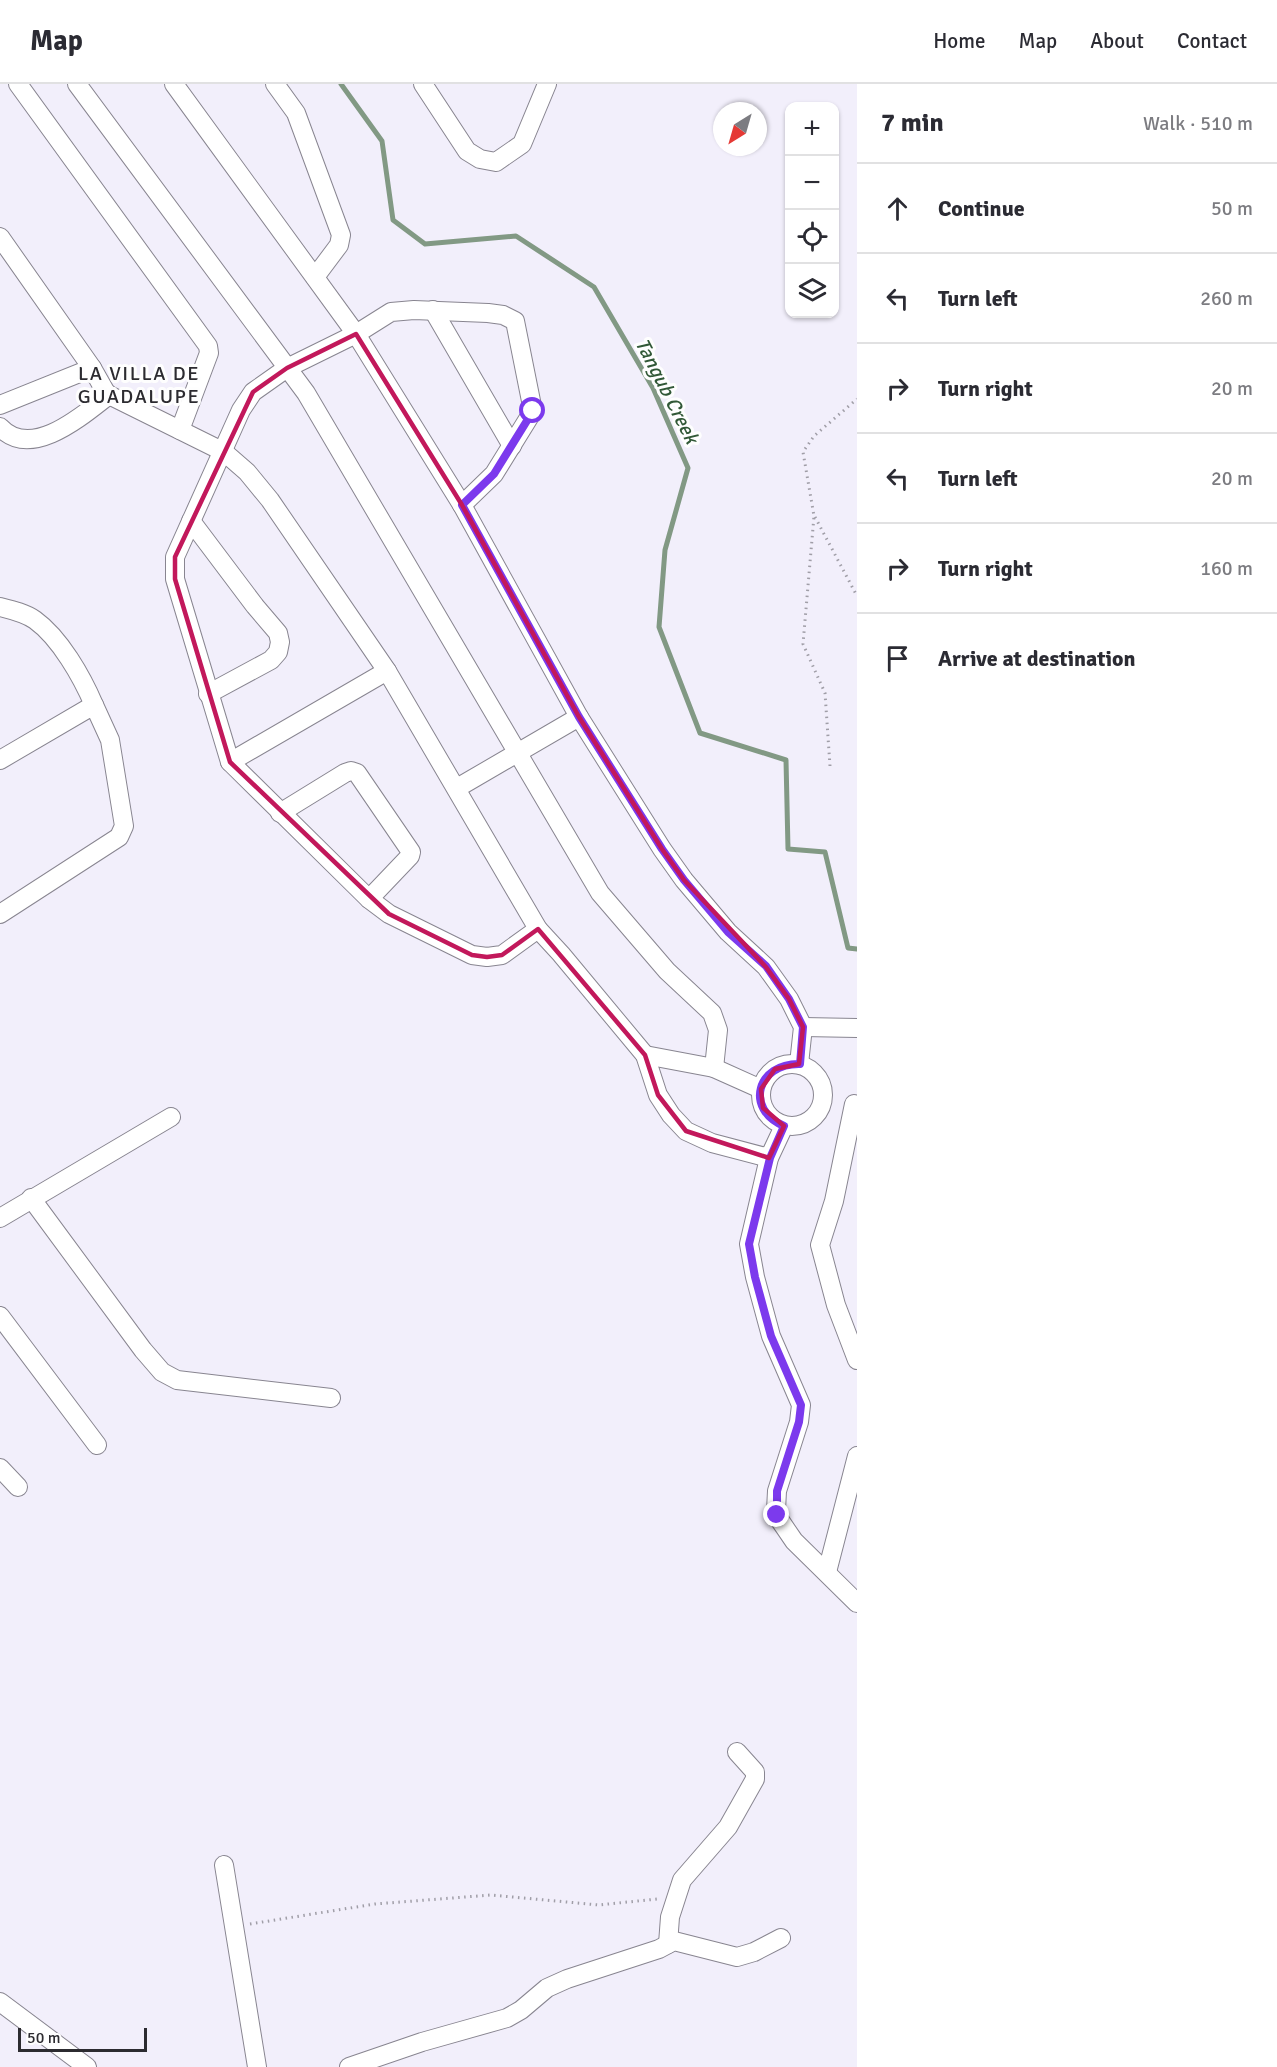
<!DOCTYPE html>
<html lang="en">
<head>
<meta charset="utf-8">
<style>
	body { margin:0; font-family:Signika,sans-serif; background:#f7f7f7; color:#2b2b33 }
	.controls { position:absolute; right:18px; top:18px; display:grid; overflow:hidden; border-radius:12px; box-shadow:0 2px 4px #0004 }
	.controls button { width:54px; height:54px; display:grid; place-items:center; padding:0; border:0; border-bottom:2px solid #e1e1e2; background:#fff; color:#2b2b33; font:30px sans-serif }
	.compass { position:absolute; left:713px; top:18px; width:54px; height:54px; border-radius:50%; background:#fff; box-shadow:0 2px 4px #0004; rotate:217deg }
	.scale { position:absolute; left:18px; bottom:15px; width:129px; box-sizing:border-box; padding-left:6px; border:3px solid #2c2b30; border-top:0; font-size:16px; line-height:21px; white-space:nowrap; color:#2c2b30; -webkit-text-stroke:4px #fefefe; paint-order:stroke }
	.stop { position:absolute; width:18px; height:18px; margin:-14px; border:4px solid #7c3aed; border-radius:50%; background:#fff }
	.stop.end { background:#7c3aed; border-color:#fff; box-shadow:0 2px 6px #0008 }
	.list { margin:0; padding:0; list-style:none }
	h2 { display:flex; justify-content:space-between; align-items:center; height:78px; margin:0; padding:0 24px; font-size:26px }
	h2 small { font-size:20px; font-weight:400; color:#7c7c81 }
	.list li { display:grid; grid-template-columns:39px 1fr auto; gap:18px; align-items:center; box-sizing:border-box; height:90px; padding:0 24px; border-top:2px solid #e1e1e2 }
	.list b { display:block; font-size:22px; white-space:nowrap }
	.list em { font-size:20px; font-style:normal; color:#7c7c81 }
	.icon { flex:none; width:33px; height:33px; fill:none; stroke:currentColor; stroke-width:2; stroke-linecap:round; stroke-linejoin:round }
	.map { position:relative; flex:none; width:857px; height:1983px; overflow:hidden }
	header { display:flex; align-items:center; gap:36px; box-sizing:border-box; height:84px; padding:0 30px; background:#fff; border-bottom:2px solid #e1e1e2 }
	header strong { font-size:28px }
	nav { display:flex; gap:33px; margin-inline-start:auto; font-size:21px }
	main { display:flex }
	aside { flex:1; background:#fff }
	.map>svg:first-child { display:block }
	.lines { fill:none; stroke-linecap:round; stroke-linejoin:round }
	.stream { stroke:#829984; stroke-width:5 }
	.minor-casing { stroke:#888590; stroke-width:20 }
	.path { stroke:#a09ea7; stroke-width:3; stroke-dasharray:1.5 4.5; stroke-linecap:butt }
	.minor { stroke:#fff; stroke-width:18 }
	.route { stroke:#7c3aed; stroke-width:8 }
	.marked { fill:none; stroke:#c2185b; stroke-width:4.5; stroke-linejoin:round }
	.labels { text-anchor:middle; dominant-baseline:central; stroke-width:6; stroke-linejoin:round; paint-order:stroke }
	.neighbourhood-label { font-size:20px; letter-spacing:1.5px; fill:#2c2b30; stroke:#fefefe }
	.water-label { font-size:20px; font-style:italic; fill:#315837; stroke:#fefefe }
</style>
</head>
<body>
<header>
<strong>Map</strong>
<nav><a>Home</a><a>Map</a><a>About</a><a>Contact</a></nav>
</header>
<main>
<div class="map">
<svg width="857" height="1983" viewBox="0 0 857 1983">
	<rect width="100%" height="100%" fill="#f2effb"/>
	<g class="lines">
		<path class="stream" d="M341,0L382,57L393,136L425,160L516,152L594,203L653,304L688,384L665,466L659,543L700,649L786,676L788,765L825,768L848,864L857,865"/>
		<defs>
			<g id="minor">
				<path d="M18,0L208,262L209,269L180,346"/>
				<path d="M77,0L306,309L600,809L667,887L712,929L718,946L714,984"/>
				<path d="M174,0L356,250L462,421L579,633L662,765L684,796L728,848L766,883L789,915L803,943L799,980"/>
				<path d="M275,0L296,29L341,151L339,161L315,193"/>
				<path d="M423,0L467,67L480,75L496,78L522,60L547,0"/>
				<path d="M0,153L92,284"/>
				<path d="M433,226L512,362"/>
				<path d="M0,321L92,284L105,307L109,311L224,368L247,388L270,416L387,587L538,845L561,870L645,971L658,1011L671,1031L686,1047L712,1059L769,1074"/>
				<path d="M0,343C31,377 83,331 109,311"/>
				<path d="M462,421L494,390L533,327L515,237L503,231L488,229L414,226L391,228L356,250L287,284L253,308L241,326L175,473V495L230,678L369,815L389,830L472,871L487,873L502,871L538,845"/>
				<path d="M191,437L255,522L278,549L280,558L278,568L271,576L208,610"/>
				<path d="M0,523C12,526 25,529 35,536C60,554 82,593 94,621"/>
				<path d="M0,676L94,621L110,656L124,742L119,753L0,830"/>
				<path d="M230,678L387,587"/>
				<path d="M457,704L579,633"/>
				<path d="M280,729L345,689L351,687L357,689L411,768L410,772L369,815"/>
				<path d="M803,943L857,944"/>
				<path d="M645,971L714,984L761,1005"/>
				<circle cx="792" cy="1011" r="31"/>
				<path d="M854,1020L834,1117L820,1161L836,1221L857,1276"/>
				<path d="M784,1042L769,1074L749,1160L755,1193L771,1252L801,1321L799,1338L777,1407L776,1426L779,1435L794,1457L857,1519"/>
				<path d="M31,1114L143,1266L162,1288L177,1296L331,1314"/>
				<path d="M0,1134L171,1033"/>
				<path d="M0,1232L97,1361"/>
				<path d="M0,1384L18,1403"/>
				<path d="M827,1488L857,1372"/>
				<path d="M224,1781L257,1983"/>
				<path d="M668,1860L670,1833L682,1796L728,1743L755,1695V1688L737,1668"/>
				<path d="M0,1918L87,1983"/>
				<path d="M349,1983L422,1958L507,1934L521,1926L547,1904L567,1895L659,1865L674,1857L737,1873L754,1868L781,1854"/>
			</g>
		</defs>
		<use href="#minor" class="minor-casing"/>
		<g class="path">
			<path d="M815,433L857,512"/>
			<path d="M830,682L825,609L803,560L814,432L803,368L814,352L857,315"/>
			<path d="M250,1840L375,1820L491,1811L599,1821L657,1815"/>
		</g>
		<use href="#minor" class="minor"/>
	</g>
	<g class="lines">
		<path class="route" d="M533,327L494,390L462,421L579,633L662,765L684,796L728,848L766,882L789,915L803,943L800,980C757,979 744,1025 784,1042L770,1074L749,1160L755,1193L771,1252L801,1321L799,1338L777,1407V1431"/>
	</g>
	<path class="marked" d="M356,250L462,421L579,633L662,765L684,796L766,883L789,915L803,943L799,980L775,985L761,1005L763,1024L784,1042L769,1074L686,1047L658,1011L645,971L538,845L502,871L487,873L472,871L389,830L230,678L175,495V473L253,308L287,284Z"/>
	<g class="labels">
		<g class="neighbourhood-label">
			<text x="139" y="289">LA VILLA DE<tspan x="139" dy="23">GUADALUPE</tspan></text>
		</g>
		<g class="water-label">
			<text transform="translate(667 307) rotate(63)">Tangub Creek</text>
		</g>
	</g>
</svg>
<div class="controls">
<button>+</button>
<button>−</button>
<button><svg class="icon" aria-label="locate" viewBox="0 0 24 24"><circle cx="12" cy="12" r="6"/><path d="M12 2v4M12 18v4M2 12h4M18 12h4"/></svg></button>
<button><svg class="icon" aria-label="layers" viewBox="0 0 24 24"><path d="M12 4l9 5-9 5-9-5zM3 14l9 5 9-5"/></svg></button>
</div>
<svg class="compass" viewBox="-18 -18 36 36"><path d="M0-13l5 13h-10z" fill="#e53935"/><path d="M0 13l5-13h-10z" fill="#7c7c81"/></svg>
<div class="scale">50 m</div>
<div class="stop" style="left:533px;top:327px"></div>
<div class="stop end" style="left:777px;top:1431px"></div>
</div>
<aside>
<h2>7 min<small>Walk · 510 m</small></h2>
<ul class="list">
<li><svg class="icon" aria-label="ahead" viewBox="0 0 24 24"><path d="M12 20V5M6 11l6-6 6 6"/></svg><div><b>Continue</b></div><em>50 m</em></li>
<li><svg class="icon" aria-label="left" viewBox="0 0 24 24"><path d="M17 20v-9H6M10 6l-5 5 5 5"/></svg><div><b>Turn left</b></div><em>260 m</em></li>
<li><svg class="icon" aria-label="right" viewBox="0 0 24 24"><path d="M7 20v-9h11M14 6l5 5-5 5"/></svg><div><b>Turn right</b></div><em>20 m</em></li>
<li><svg class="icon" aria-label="left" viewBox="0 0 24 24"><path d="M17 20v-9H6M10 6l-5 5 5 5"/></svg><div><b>Turn left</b></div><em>20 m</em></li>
<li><svg class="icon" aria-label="right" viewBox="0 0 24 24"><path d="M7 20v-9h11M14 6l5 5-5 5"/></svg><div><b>Turn right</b></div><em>160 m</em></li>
<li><svg class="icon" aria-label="arrive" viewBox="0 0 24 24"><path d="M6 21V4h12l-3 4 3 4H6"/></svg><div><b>Arrive at destination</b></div></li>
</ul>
</aside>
</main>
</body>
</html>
